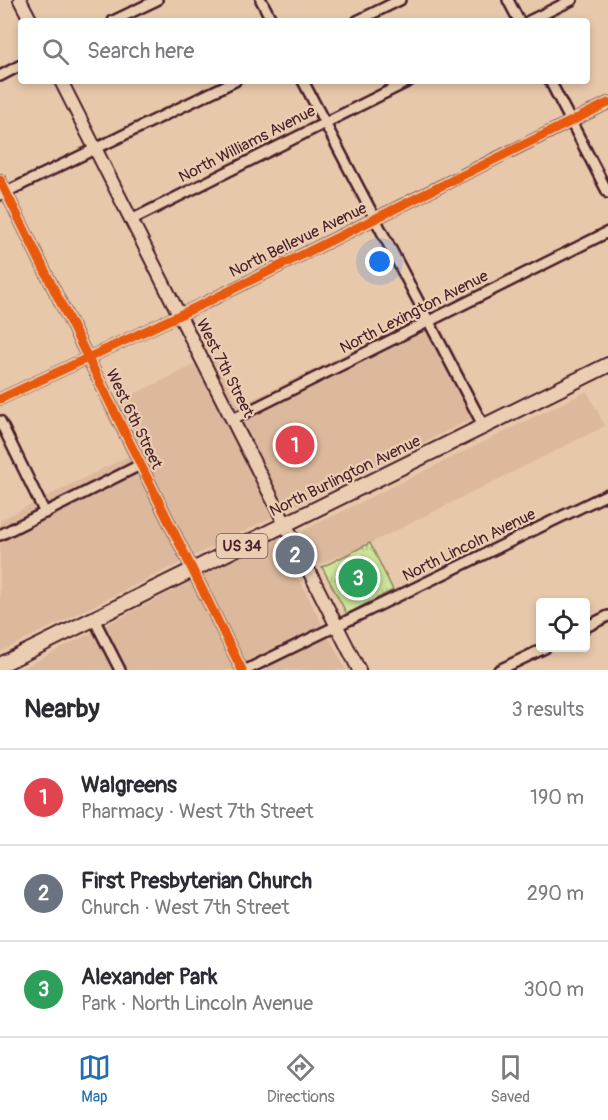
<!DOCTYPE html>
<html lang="en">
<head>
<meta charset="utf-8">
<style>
	body { margin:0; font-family:Pangolin,sans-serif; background:#f2f2f3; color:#2b2b33 }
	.controls { position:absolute; right:18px; bottom:18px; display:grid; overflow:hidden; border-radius:6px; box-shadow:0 3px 9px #0003 }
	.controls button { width:54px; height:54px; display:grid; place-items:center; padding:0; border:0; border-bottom:2px solid #e1e1e2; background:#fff; color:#2b2b33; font:30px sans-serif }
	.you { position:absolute; left:380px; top:262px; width:21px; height:21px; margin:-15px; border:4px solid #fff; border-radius:50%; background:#1a73e8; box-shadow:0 0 0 9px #1a73e833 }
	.badge { display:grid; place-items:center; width:39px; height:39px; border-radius:50%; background:#1f6fb2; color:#fff; font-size:20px; font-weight:700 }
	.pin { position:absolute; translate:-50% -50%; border:3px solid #fff; box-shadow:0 2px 6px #0006 }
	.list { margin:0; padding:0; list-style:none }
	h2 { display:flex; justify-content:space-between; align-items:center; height:78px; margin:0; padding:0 24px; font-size:26px }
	h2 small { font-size:20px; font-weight:400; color:#7c7c81 }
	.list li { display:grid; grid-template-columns:39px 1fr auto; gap:18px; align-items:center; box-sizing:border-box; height:96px; padding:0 24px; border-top:2px solid #e1e1e2 }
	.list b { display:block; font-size:22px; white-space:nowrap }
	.list p { margin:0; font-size:20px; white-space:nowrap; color:#7c7c81 }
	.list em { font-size:20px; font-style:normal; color:#7c7c81 }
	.icon { flex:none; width:33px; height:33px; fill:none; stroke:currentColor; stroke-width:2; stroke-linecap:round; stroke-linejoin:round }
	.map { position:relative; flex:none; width:608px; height:670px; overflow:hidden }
	.search { position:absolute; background:#fff; box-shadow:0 3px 9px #0003; left:18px; right:18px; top:18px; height:66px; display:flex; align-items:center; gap:15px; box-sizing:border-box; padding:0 21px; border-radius:6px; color:#7c7c81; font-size:22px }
	.sheet { height:366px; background:#fff }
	nav { display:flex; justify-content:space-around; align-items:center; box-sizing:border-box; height:84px; border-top:2px solid #e1e1e2; background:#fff; font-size:16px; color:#7c7c81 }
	nav a { display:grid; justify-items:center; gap:3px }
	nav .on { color:#1f6fb2 }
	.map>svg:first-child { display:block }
	.built { fill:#dcb99c }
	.grass { fill:url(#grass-tufts); stroke:#8c8262; stroke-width:1.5 }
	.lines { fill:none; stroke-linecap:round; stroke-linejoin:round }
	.minor-casing { stroke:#4a1f2b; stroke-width:14 }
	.major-casing { stroke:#4a1f2b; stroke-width:16 }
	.highway-casing { stroke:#4a1f2b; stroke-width:18 }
	.minor { stroke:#ebceb1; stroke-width:9 }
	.major { stroke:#ebceb1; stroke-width:12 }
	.highway { stroke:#ebceb1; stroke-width:14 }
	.cycleway-casing { stroke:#ebceb1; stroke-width:13 }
	.cycleway { stroke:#e8590c; stroke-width:9 }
	.labels { text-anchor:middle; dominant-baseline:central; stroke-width:4.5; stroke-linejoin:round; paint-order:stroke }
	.shield { fill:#ebceb1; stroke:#7a5453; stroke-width:1.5 }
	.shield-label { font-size:15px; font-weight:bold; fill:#4a1f2b }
	.street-label { font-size:16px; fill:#4a1f2b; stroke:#ebceb1 }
</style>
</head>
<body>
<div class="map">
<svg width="608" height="670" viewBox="0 0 608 670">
	<defs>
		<pattern id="grass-tufts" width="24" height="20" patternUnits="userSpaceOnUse" patternTransform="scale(1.5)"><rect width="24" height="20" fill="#cee59a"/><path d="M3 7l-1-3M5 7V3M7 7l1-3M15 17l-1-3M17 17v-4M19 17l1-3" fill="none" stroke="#b2c485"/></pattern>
	</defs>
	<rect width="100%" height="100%" fill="#e8c8aa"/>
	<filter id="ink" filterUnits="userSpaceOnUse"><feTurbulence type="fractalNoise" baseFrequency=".0167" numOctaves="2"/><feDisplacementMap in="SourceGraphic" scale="12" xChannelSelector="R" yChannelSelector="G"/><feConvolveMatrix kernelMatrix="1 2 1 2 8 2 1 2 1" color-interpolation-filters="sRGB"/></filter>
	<g filter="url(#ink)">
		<g class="built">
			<path d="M433,311L485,412L0,652V520L128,456L103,409L213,356L239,406Z"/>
			<path d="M587,391L605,426L371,543L320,564L302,531Z"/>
			<path d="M277,537L346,670H19Z"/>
		</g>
		<path class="grass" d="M370,543L393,590L347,614L322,567Z"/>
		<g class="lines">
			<defs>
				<g id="minor">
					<path d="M261,0L272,21"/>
					<path d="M508,0L519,21"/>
					<path d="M113,21L157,0"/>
					<path d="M357,21L400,0"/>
					<path d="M529,21L572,0"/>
					<path d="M0,76L21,65"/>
					<path d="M303,81L484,427"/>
					<path d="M550,81L608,193"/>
					<path d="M0,180L242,670"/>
					<path d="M0,195L235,81"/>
					<path d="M131,220L409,81"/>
					<path d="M0,399L205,303L608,103"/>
					<path d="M233,419L608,232"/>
					<path d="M0,421L45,513"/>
					<path d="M0,535L140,465"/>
					<path d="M94,619L120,670"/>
					<path d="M586,627L608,616"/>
					<path d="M246,670L608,494"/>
					<path d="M499,670L545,648"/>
				</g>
				<g id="major">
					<path d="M20,0L31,21"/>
					<path d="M61,81L359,670"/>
				</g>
				<path id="highway" d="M0,665L608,365"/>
			</defs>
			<use href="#minor" class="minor-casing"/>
			<use href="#major" class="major-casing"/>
			<use href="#highway" class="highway-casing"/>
			<use href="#minor" class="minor"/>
			<use href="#major" class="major"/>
			<use href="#highway" class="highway"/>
			<defs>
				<g id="cycleway">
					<path d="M0,180L242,670"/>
					<path d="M0,399L205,303L608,103"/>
				</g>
			</defs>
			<use href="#cycleway" class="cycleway-casing"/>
			<use href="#cycleway" class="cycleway"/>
		</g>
	</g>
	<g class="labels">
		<rect class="shield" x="216.5" y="534" width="51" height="24" rx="4.5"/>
		<g class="shield-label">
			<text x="242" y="546">US 34</text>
		</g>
		<g class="street-label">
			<text transform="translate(247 144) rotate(-27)">North Williams Avenue</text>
			<text transform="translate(298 240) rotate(-26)">North Bellevue Avenue</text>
			<text transform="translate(414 312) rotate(-27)">North Lexington Avenue</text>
			<text transform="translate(225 368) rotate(63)">West 7th Street</text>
			<text transform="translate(134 419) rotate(64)">West 6th Street</text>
			<text transform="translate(345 476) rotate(-26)">North Burlington Avenue</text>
			<text transform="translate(469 545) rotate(-26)">North Lincoln Avenue</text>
		</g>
	</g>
</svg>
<div class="controls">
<button><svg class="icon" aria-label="locate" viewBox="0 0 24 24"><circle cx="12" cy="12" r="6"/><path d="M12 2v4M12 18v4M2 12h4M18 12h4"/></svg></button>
</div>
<div class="you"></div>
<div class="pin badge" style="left:295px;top:445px;background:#e0444e">1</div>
<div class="pin badge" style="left:295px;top:555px;background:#6b7280">2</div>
<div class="pin badge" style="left:358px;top:578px;background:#2e9e5b">3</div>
<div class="search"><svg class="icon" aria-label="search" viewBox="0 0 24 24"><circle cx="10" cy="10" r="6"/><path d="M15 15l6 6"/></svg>Search here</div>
</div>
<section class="sheet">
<h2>Nearby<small>3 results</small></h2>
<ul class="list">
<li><span class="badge" style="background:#e0444e">1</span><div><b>Walgreens</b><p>Pharmacy · West 7th Street</p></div><em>190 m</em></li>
<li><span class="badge" style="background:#6b7280">2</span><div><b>First Presbyterian Church</b><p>Church · West 7th Street</p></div><em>290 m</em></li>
<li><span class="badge" style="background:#2e9e5b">3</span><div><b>Alexander Park</b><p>Park · North Lincoln Avenue</p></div><em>300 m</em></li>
</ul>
</section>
<nav>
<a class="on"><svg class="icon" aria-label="map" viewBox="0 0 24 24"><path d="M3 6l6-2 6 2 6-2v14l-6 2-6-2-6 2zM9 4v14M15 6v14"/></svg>Map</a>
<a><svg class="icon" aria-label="directions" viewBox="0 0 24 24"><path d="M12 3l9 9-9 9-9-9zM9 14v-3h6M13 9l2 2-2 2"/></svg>Directions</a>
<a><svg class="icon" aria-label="saved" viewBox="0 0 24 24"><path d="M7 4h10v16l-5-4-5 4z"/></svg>Saved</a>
</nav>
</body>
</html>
